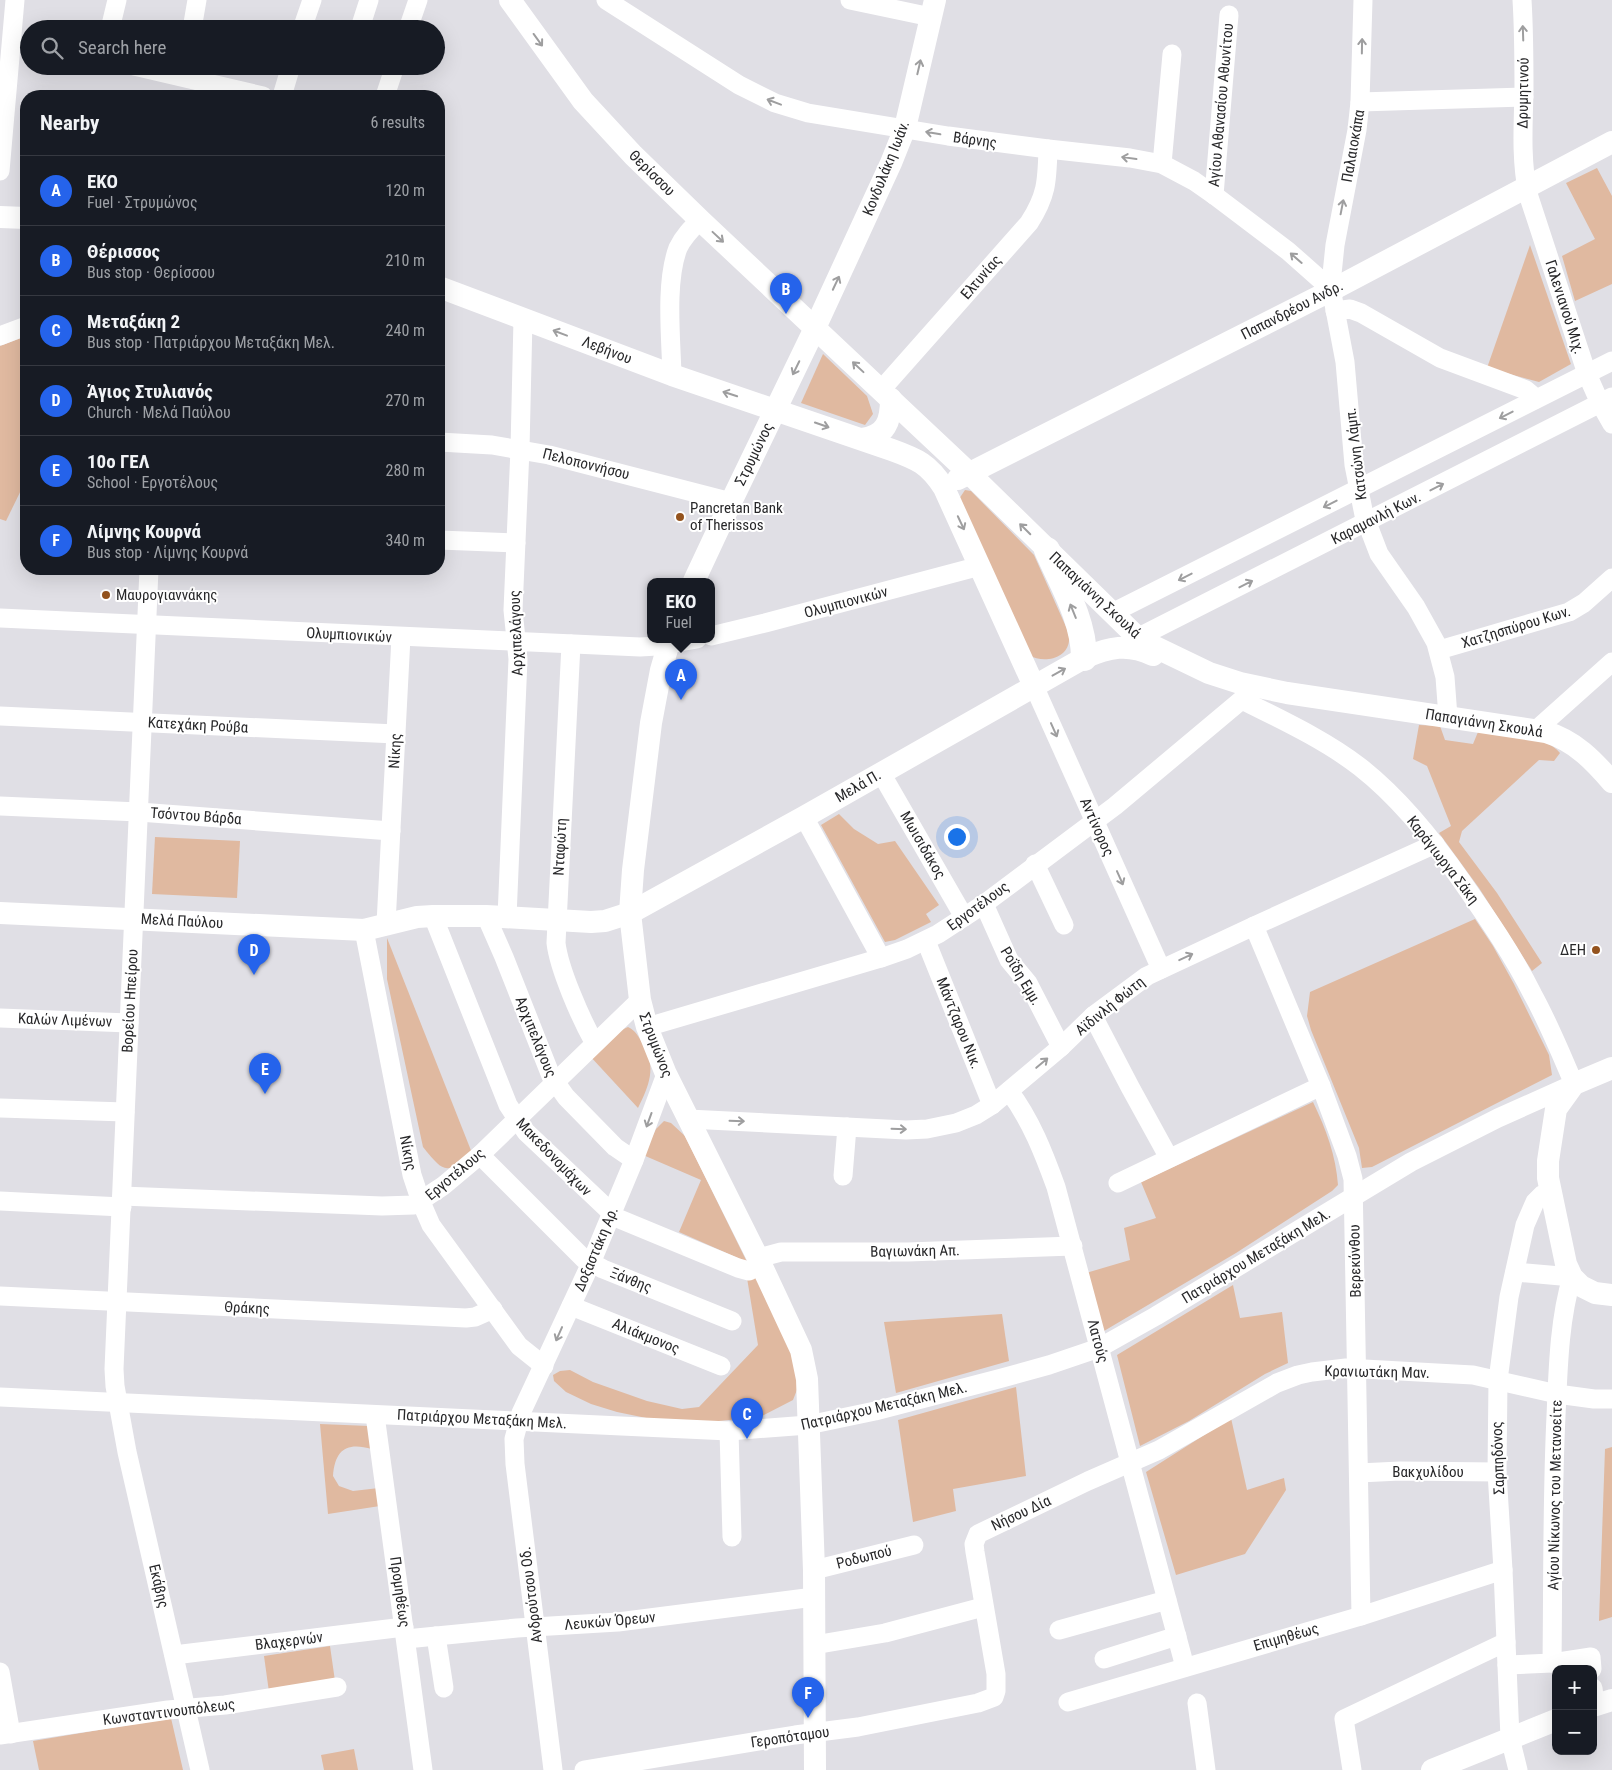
<!DOCTYPE html>
<html lang="en">
<head>
<meta charset="utf-8">
<style>
	body { margin:0; font-family:"Roboto Condensed",sans-serif; background:#242831; color:#f1f3f6 }
	.controls { position:absolute; right:15px; bottom:15px; display:grid; overflow:hidden; border-radius:10px; box-shadow:0 5px 20px #0002 }
	.controls button { width:45px; height:45px; display:grid; place-items:center; padding:0; border:0; border-bottom:1px solid #363941; background:#171b24; color:#f1f3f6; font:25px sans-serif }
	.you { position:absolute; left:956px; top:836px; width:18px; height:18px; margin:-12px; border:4px solid #fff; border-radius:50%; background:#1a73e8; box-shadow:0 0 0 8px #1a73e833 }
	.badge { display:grid; place-items:center; width:32px; height:32px; border-radius:50%; background:#2563eb; color:#fff; font-size:16px; font-weight:700 }
	.pin { position:absolute; translate:-50% -41px; filter:drop-shadow(0 1px 2px #0008) }
	.pin::after { content:''; position:absolute; top:26px; width:18px; height:15px; background:inherit; clip-path:polygon(0 0,100% 0,50% 100%) }
	.popup { position:absolute; left:647px; top:578px; width:68px; height:65px; box-sizing:border-box; display:grid; place-content:center; border-radius:10px; background:#171b24; filter:drop-shadow(0 1px 4px #0005); font-size:16px; white-space:nowrap; color:#9ea1a6 }
	.popup b { font-size:19px; color:#f1f3f6 }
	.popup::after { content:''; position:absolute; left:50%; top:100%; margin-left:-10px; border:10px solid transparent; border-top-color:#171b24 }
	.list { margin:0; padding:0; list-style:none }
	h2 { display:flex; justify-content:space-between; align-items:center; height:65px; margin:0; padding:0 20px; font-size:21px }
	h2 small { font-size:16px; font-weight:400; color:#9ea1a6 }
	.list li { display:grid; grid-template-columns:32px 1fr auto; gap:15px; align-items:center; box-sizing:border-box; height:70px; padding:0 20px; border-top:1px solid #363941 }
	.list b { display:block; font-size:19px; white-space:nowrap }
	.list p { margin:0; font-size:16px; white-space:nowrap; color:#9ea1a6 }
	.list em { font-size:16px; font-style:normal; color:#9ea1a6 }
	.icon { flex:none; width:28px; height:28px; fill:none; stroke:currentColor; stroke-width:2; stroke-linecap:round; stroke-linejoin:round }
	.map { position:relative; flex:none; width:1612px; height:1770px; overflow:hidden }
	.search { position:absolute; background:#171b24; box-shadow:0 5px 20px #0002; left:20px; top:20px; width:425px; height:55px; display:flex; align-items:center; gap:12px; box-sizing:border-box; padding:0 18px; border-radius:28px; color:#9ea1a6; font-size:19px }
	.panel { position:absolute; background:#171b24; box-shadow:0 5px 20px #0002; left:20px; top:90px; width:425px; height:485px; border-radius:20px }
	.map>svg:first-child { display:block }
	.green { fill:#e0b9a0 }
	.lines { fill:none; stroke-linecap:round; stroke-linejoin:round }
	.minor { stroke:#fff; stroke-width:19 }
	.tertiary { stroke:#fff; stroke-width:22 }
	.secondary { stroke:#fff; stroke-width:26 }
	.oneway { stroke:#9e9e9f }
	.poi-dot { fill:#94531e; stroke:#fff; stroke-width:2 }
	.labels { text-anchor:middle; dominant-baseline:central; stroke-width:4; stroke-linejoin:round; paint-order:stroke }
	.street-label { font-size:15px; fill:#28282a; stroke:#fff }
	.poi-label { font-size:15px; fill:#28282a; stroke:#fff; text-anchor:start }
</style>
</head>
<body>
<div class="map">
<svg width="1612" height="1770" viewBox="0 0 1612 1770">
	<rect width="100%" height="100%" fill="#e0dfe5"/>
	<g class="green">
		<path d="M1597,168L1612,196V284L1575,301L1562,256L1595,239L1566,183Z"/>
		<path d="M1530,245L1571,364L1539,382L1487,368Z"/>
		<path d="M26,336V480L6,521L0,519V346Z"/>
		<path d="M823,354L867,396L873,414L865,425L801,403Z"/>
		<path d="M965,490L971,491L1034,555L1067,629C1068,632 1070,638 1069,641C1067,659 1043,664 1029,655L959,499Z"/>
		<path d="M1419,725L1440,726L1445,740L1473,744L1478,732C1501,735 1545,734 1560,753L1554,761L1539,760L1462,831L1459,842L1497,893L1542,963L1532,971L1479,888L1439,833L1451,826L1427,766L1413,759Z"/>
		<path d="M839,814L854,829L878,844L895,841L939,905L926,914L931,922L895,940L885,942L821,825Z"/>
		<path d="M155,837L240,841L237,898L152,894Z"/>
		<path d="M1475,919L1493,946L1514,984L1549,1055L1552,1075L1372,1167L1362,1168L1359,1148L1311,1030L1307,1016L1310,992Z"/>
		<path d="M387,938L472,1153C446,1175 444,1173 423,1147L387,979Z"/>
		<path d="M628,1027C636,1031 638,1036 643,1044C657,1067 649,1086 638,1108L589,1055L617,1032Z"/>
		<path d="M1313,1102C1326,1129 1336,1156 1338,1185L1332,1191L1236,1253L1104,1331L1086,1273L1130,1260L1124,1228L1156,1218L1141,1182Z"/>
		<path d="M664,1121L671,1123L685,1136L747,1262L679,1232L701,1180L643,1155L656,1129Z"/>
		<path d="M755,1275L799,1366L800,1382L793,1400L760,1417L698,1423L656,1420L617,1412L591,1404L566,1392L554,1381L553,1375L560,1371L570,1370L593,1382L647,1401L682,1409L699,1407L758,1345L747,1278Z"/>
		<path d="M1233,1285L1240,1318L1282,1312L1288,1363L1265,1374L1189,1421L1140,1446L1117,1355Z"/>
		<path d="M1002,1314L1009,1361L896,1393L884,1322Z"/>
		<path d="M1016,1387L1026,1476L953,1489L956,1511L913,1522L898,1420Z"/>
		<path d="M1231,1418L1247,1490L1284,1478L1286,1490L1245,1554L1176,1575L1146,1472Z"/>
		<path d="M320,1424L369,1426L372,1449C347,1442 335,1449 333,1476L339,1486L353,1491L379,1488L380,1506L328,1514Z"/>
		<path d="M1612,1447V1617L1599,1621L1605,1449Z"/>
		<path d="M330,1646L335,1681L269,1692L264,1656Z"/>
		<path d="M171,1718L183,1770H39L33,1741Z"/>
		<path d="M354,1749L358,1770H324L321,1755Z"/>
	</g>
	<g class="lines">
		<g class="minor">
			<path d="M606,0L739,85L775,103L808,113L948,136L1048,149L1130,158L1162,164L1194,181L1214,195L1288,251L1332,290"/>
			<path d="M850,0L931,17"/>
			<path d="M1363,0L1360,102L1357,130L1335,245L1332,274L1333,299L1345,362L1354,465L1364,515L1379,554L1416,607L1436,643L1445,677L1448,717"/>
			<path d="M1522,0C1524,31 1524,62 1524,93C1523,127 1521,161 1528,194L1587,374L1600,403L1612,424"/>
			<path d="M360,28L369,0"/>
			<path d="M110,29L117,0"/>
			<path d="M192,29L197,0"/>
			<path d="M302,29L312,0"/>
			<path d="M408,29L418,0"/>
			<path d="M134,66L263,96"/>
			<path d="M282,96L291,66"/>
			<path d="M385,96L395,66"/>
			<path d="M1360,102L1524,97"/>
			<path d="M1162,164L1172,54"/>
			<path d="M0,171L15,0"/>
			<path d="M1214,195L1229,15"/>
			<path d="M1335,311L1350,309L1361,313L1440,358L1526,390L1532,395L1534,400"/>
			<path d="M0,336L26,326"/>
			<path d="M672,375C671,338 665,282 678,248C683,237 692,228 700,220"/>
			<path d="M881,390L1029,223C1047,195 1047,181 1048,149"/>
			<path d="M439,442L492,445L549,455L731,502"/>
			<path d="M439,540L516,543"/>
			<path d="M149,569L114,1369L115,1386L127,1452L200,1770"/>
			<path d="M1112,613L1612,361"/>
			<path d="M0,618L640,647L657,646L697,639"/>
			<path d="M711,636L765,623L980,566"/>
			<path d="M1139,637L1612,397"/>
			<path d="M571,644L556,943C559,969 581,1019 594,1042"/>
			<path d="M1439,650L1569,612L1584,603L1612,578"/>
			<path d="M1034,686L1161,969"/>
			<path d="M0,716L396,734"/>
			<path d="M1536,730L1612,662"/>
			<path d="M881,773L964,917"/>
			<path d="M0,806L139,812L391,831"/>
			<path d="M804,817L881,958"/>
			<path d="M1035,864L1064,925"/>
			<path d="M984,904L1009,960L1028,983L1061,1047"/>
			<path d="M433,916L508,1105L526,1132L617,1218L738,1268L749,1271L761,1265"/>
			<path d="M486,916L504,957L551,1076L566,1097L615,1147L634,1160"/>
			<path d="M507,917L518,659L513,610L520,449L523,319"/>
			<path d="M386,924L401,637"/>
			<path d="M1254,926L1321,1086L1347,1156L1353,1179L1361,1616"/>
			<path d="M364,930L412,1175L421,1202L431,1225L519,1346L544,1366"/>
			<path d="M926,941L992,1105"/>
			<path d="M1093,1016L1130,1087L1169,1158"/>
			<path d="M0,1018L129,1023"/>
			<path d="M647,1027L881,958L907,949L938,934L984,904L1115,806L1251,692"/>
			<path d="M1009,1091C1031,1120 1044,1154 1056,1187L1185,1667"/>
			<path d="M0,1108L125,1112"/>
			<path d="M688,1119L906,1130L927,1129L956,1123L976,1115L992,1105L1061,1047L1093,1016L1147,976L1254,926L1435,844"/>
			<path d="M480,1155L584,1259L603,1269L732,1321"/>
			<path d="M843,1176L847,1127"/>
			<path d="M1118,1183L1321,1086"/>
			<path d="M122,1196L382,1206L414,1205L443,1186L480,1155L640,1000"/>
			<path d="M0,1201L122,1207"/>
			<path d="M758,1258L781,1252H908L1073,1246"/>
			<path d="M1515,1272L1572,1277C1559,1320 1558,1371 1556,1416C1552,1498 1553,1581 1552,1663"/>
			<path d="M0,1296L466,1318L475,1317L493,1309"/>
			<path d="M571,1306L721,1366"/>
			<path d="M0,1397L729,1431L808,1425L875,1411L1002,1378L1049,1365L1099,1348L1156,1316L1411,1162L1498,1118L1574,1084C1561,1054 1549,1024 1533,995C1513,955 1488,919 1463,883C1434,841 1401,799 1360,767C1325,740 1282,720 1242,700"/>
			<path d="M375,1415L423,1770"/>
			<path d="M729,1431L732,1537"/>
			<path d="M1359,1473L1400,1471L1497,1472"/>
			<path d="M814,1570L914,1545"/>
			<path d="M1059,1630L1167,1600"/>
			<path d="M436,1636L444,1688"/>
			<path d="M406,1639L517,1628L618,1622L814,1597"/>
			<path d="M814,1645L885,1633L983,1607"/>
			<path d="M174,1655L404,1627"/>
			<path d="M1104,1659L1177,1636"/>
			<path d="M1507,1665L1552,1663L1591,1657L1592,1669"/>
			<path d="M0,1672L11,1734"/>
			<path d="M1593,1688L1595,1705"/>
			<path d="M1068,1702L1361,1616L1503,1570"/>
			<path d="M1197,1703L1206,1770"/>
			<path d="M0,1735L168,1710L225,1705L337,1687"/>
			<path d="M553,1770L515,1464L514,1439L521,1413L591,1263L634,1160L666,1074"/>
			<path d="M584,1770L795,1735L858,1727L978,1703L994,1697L996,1691V1674L975,1552L974,1544L978,1534L1088,1481L1159,1450L1277,1383L1298,1375L1312,1372L1346,1368L1473,1375L1557,1394L1594,1399H1612"/>
			<path d="M1352,1770L1344,1719L1506,1642"/>
			<path d="M1518,1770L1510,1738L1503,1570L1497,1472L1498,1380L1509,1297L1525,1225L1535,1202L1542,1195L1551,1191"/>
		</g>
		<g class="tertiary">
			<path d="M510,0L583,101L633,155L700,220L969,473L1134,634L1155,647L1209,673L1240,683L1287,693L1546,732C1575,741 1593,760 1612,782"/>
			<path d="M0,217L26,218"/>
			<path d="M439,287L672,375L892,450C917,459 929,464 944,488L1034,686"/>
			<path d="M862,439C886,436 891,421 891,399"/>
			<path d="M958,479L1332,290L1612,142"/>
			<path d="M694,581L731,502L815,328L891,163L905,128L935,0"/>
			<path d="M670,639L661,670L651,723L633,870L630,913L640,1000L647,1027L666,1074L758,1258L801,1350L807,1379L814,1570L815,1770"/>
			<path d="M0,913L364,930L417,917L433,916H486L591,922L605,921L630,913L804,817L1084,658C1109,647 1128,643 1153,655"/>
			<path d="M1612,1068L1574,1084L1556,1109L1548,1161V1178L1566,1264L1572,1277L1581,1286L1595,1293L1612,1295"/>
			<path d="M1593,1706L1612,1700"/>
			<path d="M1432,1770L1556,1720"/>
		</g>
		<path class="secondary" d="M1047,550C1062,584 1084,620 1084,658"/>
	</g>
	<defs><path id="oneway-shaft" d="M-6 0H5M1.5-3L5.5 0L1.5 3" fill="none" stroke-width="1.6" stroke-linecap="round" stroke-linejoin="round" transform="scale(1.25)"/></defs>
	<g class="oneway">
		<use href="#oneway-shaft" transform="translate(1523 33) rotate(-92)"/>
		<use href="#oneway-shaft" transform="translate(538 40) rotate(54)"/>
		<use href="#oneway-shaft" transform="translate(1362 46) rotate(-89)"/>
		<use href="#oneway-shaft" transform="translate(919 67) rotate(-77)"/>
		<use href="#oneway-shaft" transform="translate(774 102) rotate(-159)"/>
		<use href="#oneway-shaft" transform="translate(933 133) rotate(-170)"/>
		<use href="#oneway-shaft" transform="translate(1129 158) rotate(-172)"/>
		<use href="#oneway-shaft" transform="translate(1342 207) rotate(-79)"/>
		<use href="#oneway-shaft" transform="translate(718 237) rotate(43)"/>
		<use href="#oneway-shaft" transform="translate(1296 258) rotate(-139)"/>
		<use href="#oneway-shaft" transform="translate(836 283) rotate(-65)"/>
		<use href="#oneway-shaft" transform="translate(560 333) rotate(-159)"/>
		<use href="#oneway-shaft" transform="translate(858 367) rotate(-137)"/>
		<use href="#oneway-shaft" transform="translate(796 368) rotate(116)"/>
		<use href="#oneway-shaft" transform="translate(730 394) rotate(-162)"/>
		<use href="#oneway-shaft" transform="translate(1506 415) rotate(153)"/>
		<use href="#oneway-shaft" transform="translate(822 425) rotate(19)"/>
		<use href="#oneway-shaft" transform="translate(1437 487) rotate(-27)"/>
		<use href="#oneway-shaft" transform="translate(1330 504) rotate(153)"/>
		<use href="#oneway-shaft" transform="translate(961 523) rotate(65)"/>
		<use href="#oneway-shaft" transform="translate(1025 529) rotate(-135)"/>
		<use href="#oneway-shaft" transform="translate(1185 577) rotate(153)"/>
		<use href="#oneway-shaft" transform="translate(1246 584) rotate(-27)"/>
		<use href="#oneway-shaft" transform="translate(1073 611) rotate(-112)"/>
		<use href="#oneway-shaft" transform="translate(1059 672) rotate(-29)"/>
		<use href="#oneway-shaft" transform="translate(1054 730) rotate(66)"/>
		<use href="#oneway-shaft" transform="translate(1120 878) rotate(66)"/>
		<use href="#oneway-shaft" transform="translate(1186 957) rotate(-25)"/>
		<use href="#oneway-shaft" transform="translate(1042 1063) rotate(-40)"/>
		<use href="#oneway-shaft" transform="translate(649 1120) rotate(110)"/>
		<use href="#oneway-shaft" transform="translate(737 1121) rotate(2)"/>
		<use href="#oneway-shaft" transform="translate(899 1129) rotate(2)"/>
		<use href="#oneway-shaft" transform="translate(559 1334) rotate(114)"/>
	</g>
	<g class="poi-dot">
		<circle cx="680" cy="517" r="5"/>
		<circle cx="106" cy="595" r="5"/>
		<circle cx="1596" cy="950" r="5"/>
	</g>
	<g class="labels">
		<g class="street-label">
			<text transform="translate(1523 93) rotate(-89)">Δρυμητινού</text>
			<text transform="translate(1221 105) rotate(-85)">Αγίου Αθανασίου Αθωνίτου</text>
			<text transform="translate(975 140) rotate(8)">Βάρνης</text>
			<text transform="translate(1353 146) rotate(-80)">Παλαιοκάπα</text>
			<text transform="translate(886 168) rotate(-68)">Κονδυλάκη Ιωάν.</text>
			<text transform="translate(652 173) rotate(45)">Θερίσσου</text>
			<text transform="translate(981 277) rotate(-49)">Ελτυνίας</text>
			<text transform="translate(1565 307) rotate(72)">Γαλενιανού Μιχ.</text>
			<text transform="translate(1292 310) rotate(-27)">Παπανδρέου Ανδρ.</text>
			<text transform="translate(607 350) rotate(21)">Λεβήνου</text>
			<text transform="translate(754 454) rotate(-64)">Στρυμώνος</text>
			<text transform="translate(1356 454) rotate(-97)">Κατσώνη Λάμπ.</text>
			<text transform="translate(586 464) rotate(14)">Πελοποννήσου</text>
			<text transform="translate(1376 518) rotate(-27)">Καραμανλή Κων.</text>
			<text transform="translate(1095 595) rotate(43)">Παπαγιάννη Σκουλά</text>
			<text transform="translate(846 602) rotate(-15)">Ολυμπιονικών</text>
			<text transform="translate(1516 627) rotate(-17)">Χατζησπύρου Κων.</text>
			<text transform="translate(516 633) rotate(-92)">Αρχιπελάγους</text>
			<text transform="translate(349 635) rotate(3)">Ολυμπιονικών</text>
			<text transform="translate(1484 723) rotate(9)">Παπαγιάννη Σκουλά</text>
			<text transform="translate(198 725) rotate(3)">Κατεχάκη Ρούβα</text>
			<text transform="translate(395 751) rotate(-87)">Νίκης</text>
			<text transform="translate(858 786) rotate(-30)">Μελά Π.</text>
			<text transform="translate(196 816) rotate(4)">Τσόντου Βάρδα</text>
			<text transform="translate(1097 827) rotate(66)">Αντίνορος</text>
			<text transform="translate(923 845) rotate(60)">Μωισιδάκος</text>
			<text transform="translate(560 847) rotate(-87)">Νταφώτη</text>
			<text transform="translate(1443 860) rotate(52)">Καράγιωργα Σάκη</text>
			<text transform="translate(978 906) rotate(-36)">Εργοτέλους</text>
			<text transform="translate(182 921) rotate(3)">Μελά Παύλου</text>
			<text transform="translate(1021 976) rotate(59)">Ροΐδη Εμμ.</text>
			<text transform="translate(130 1001) rotate(-87)">Βορείου Ηπείρου</text>
			<text transform="translate(1110 1006) rotate(-39)">Αϊδινλή Φώτη</text>
			<text transform="translate(65 1020) rotate(2)">Καλών Λιμένων</text>
			<text transform="translate(959 1023) rotate(68)">Μάντζαρου Νικ.</text>
			<text transform="translate(536 1037) rotate(68)">Αρχιπελάγους</text>
			<text transform="translate(656 1045) rotate(69)">Στρυμώνος</text>
			<text transform="translate(408 1153) rotate(79)">Νίκης</text>
			<text transform="translate(554 1157) rotate(46)">Μακεδονομάχων</text>
			<text transform="translate(455 1174) rotate(-40)">Εργοτέλους</text>
			<text transform="translate(596 1249) rotate(-67)">Δοξαστάκη Αρ.</text>
			<text transform="translate(915 1251) rotate(-1)">Βαγιωνάκη Απ.</text>
			<text transform="translate(1256 1256) rotate(-31)">Πατριάρχου Μεταξάκη Μελ.</text>
			<text transform="translate(1355 1261) rotate(-91)">Βερεκύνθου</text>
			<text transform="translate(631 1280) rotate(22)">Ξάνθης</text>
			<text transform="translate(247 1308) rotate(3)">Θράκης</text>
			<text transform="translate(646 1336) rotate(22)">Αλιάκμονος</text>
			<text transform="translate(1098 1341) rotate(75)">Λατούς</text>
			<text transform="translate(1377 1372) rotate(1)">Κρανιωτάκη Μαν.</text>
			<text transform="translate(884 1406) rotate(-13)">Πατριάρχου Μεταξάκη Μελ.</text>
			<text transform="translate(482 1419) rotate(3)">Πατριάρχου Μεταξάκη Μελ.</text>
			<text transform="translate(1498 1458) rotate(-92)">Σαρπηδόνος</text>
			<text x="1428" y="1472">Βακχυλίδου</text>
			<text transform="translate(1555 1495) rotate(-89)">Αγίου Νίκωνος του Μετανοείτε</text>
			<text transform="translate(1021 1513) rotate(-25)">Νήσου Δία</text>
			<text transform="translate(864 1557) rotate(-14)">Ροδωπού</text>
			<text transform="translate(159 1586) rotate(77)">Εκάβης</text>
			<text transform="translate(400 1592) rotate(82)">Προμηθέως</text>
			<text transform="translate(531 1595) rotate(-97)">Ανδρούτσου Οδ.</text>
			<text transform="translate(610 1621) rotate(-5)">Λευκών Όρεων</text>
			<text transform="translate(1286 1637) rotate(-16)">Επιμηθέως</text>
			<text transform="translate(289 1641) rotate(-7)">Βλαχερνών</text>
			<text transform="translate(169 1712) rotate(-7)">Κωνσταντινουπόλεως</text>
			<text transform="translate(790 1737) rotate(-8)">Γεροπόταμου</text>
		</g>
		<g class="poi-label">
			<text x="690" y="508">Pancretan Bank<tspan x="690" dy="17">of Therissos</tspan></text>
			<text x="116" y="595">Μαυρογιαννάκης</text>
			<text x="1586" y="950" text-anchor="end">ΔΕΗ</text>
		</g>
	</g>
</svg>
<div class="controls">
<button>+</button>
<button>−</button>
</div>
<div class="you"></div>
<div class="pin badge" style="left:681px;top:700px">A</div>
<div class="popup"><b>EKO</b>Fuel</div>
<div class="pin badge" style="left:786px;top:314px">B</div>
<div class="pin badge" style="left:747px;top:1439px">C</div>
<div class="pin badge" style="left:254px;top:975px">D</div>
<div class="pin badge" style="left:265px;top:1094px">E</div>
<div class="pin badge" style="left:808px;top:1718px">F</div>
<div class="search"><svg class="icon" aria-label="search" viewBox="0 0 24 24"><circle cx="10" cy="10" r="6"/><path d="M15 15l6 6"/></svg>Search here</div>
<section class="panel">
<h2>Nearby<small>6 results</small></h2>
<ul class="list">
<li><span class="badge">A</span><div><b>EKO</b><p>Fuel · Στρυμώνος</p></div><em>120 m</em></li>
<li><span class="badge">B</span><div><b>Θέρισσος</b><p>Bus stop · Θερίσσου</p></div><em>210 m</em></li>
<li><span class="badge">C</span><div><b>Μεταξάκη 2</b><p>Bus stop · Πατριάρχου Μεταξάκη Μελ.</p></div><em>240 m</em></li>
<li><span class="badge">D</span><div><b>Άγιος Στυλιανός</b><p>Church · Μελά Παύλου</p></div><em>270 m</em></li>
<li><span class="badge">E</span><div><b>10ο ΓΕΛ</b><p>School · Εργοτέλους</p></div><em>280 m</em></li>
<li><span class="badge">F</span><div><b>Λίμνης Κουρνά</b><p>Bus stop · Λίμνης Κουρνά</p></div><em>340 m</em></li>
</ul>
</section>
</div>
</body>
</html>
